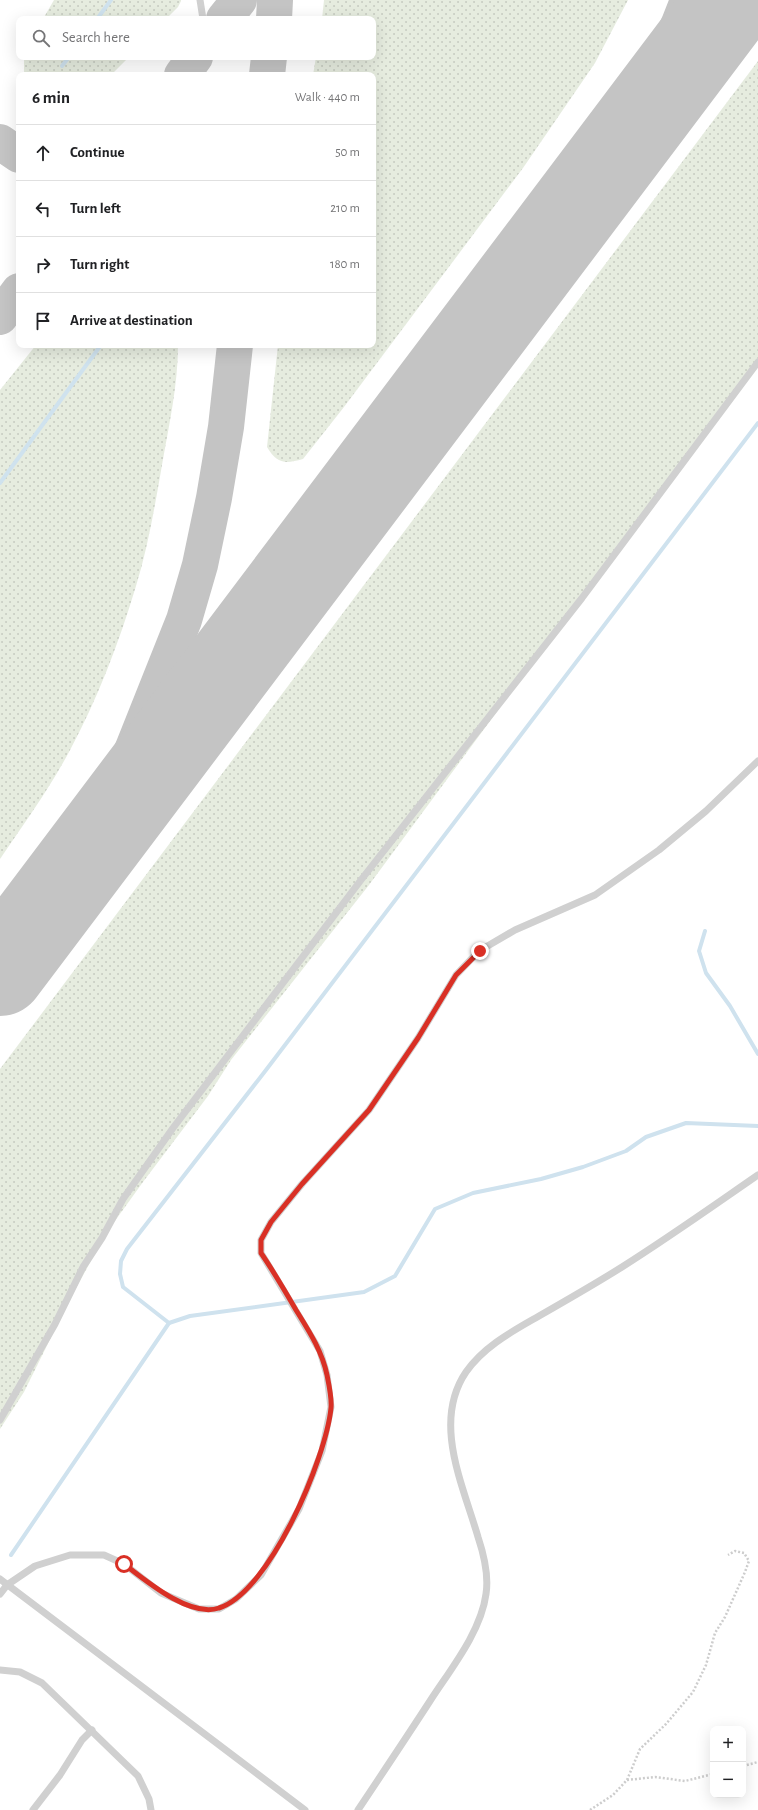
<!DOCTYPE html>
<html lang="en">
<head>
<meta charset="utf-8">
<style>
	body { margin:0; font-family:"Alegreya Sans",sans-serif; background:#f6f6f6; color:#202124 }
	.controls { position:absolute; right:12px; bottom:12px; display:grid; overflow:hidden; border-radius:8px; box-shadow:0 4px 16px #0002 }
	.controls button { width:36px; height:36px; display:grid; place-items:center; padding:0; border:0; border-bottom:1px solid #e0e0e0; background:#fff; color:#202124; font:20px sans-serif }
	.stop { position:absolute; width:12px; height:12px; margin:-9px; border:3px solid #d93025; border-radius:50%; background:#fff }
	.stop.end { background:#d93025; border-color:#fff; box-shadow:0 1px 4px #0008 }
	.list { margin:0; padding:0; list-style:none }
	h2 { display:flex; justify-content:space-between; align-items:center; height:52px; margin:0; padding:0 16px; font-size:17px }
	h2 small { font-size:13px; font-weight:400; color:#757577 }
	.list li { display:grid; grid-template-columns:26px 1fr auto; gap:12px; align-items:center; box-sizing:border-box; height:56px; padding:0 16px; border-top:1px solid #e0e0e0 }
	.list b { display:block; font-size:15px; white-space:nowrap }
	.list em { font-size:13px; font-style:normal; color:#757577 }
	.icon { flex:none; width:22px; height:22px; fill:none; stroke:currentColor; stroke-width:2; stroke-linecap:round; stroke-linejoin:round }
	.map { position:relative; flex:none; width:758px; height:1810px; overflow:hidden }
	.search { position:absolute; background:#fff; box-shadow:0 4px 16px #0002; left:16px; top:16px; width:360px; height:44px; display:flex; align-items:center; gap:10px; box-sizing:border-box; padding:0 14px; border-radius:8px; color:#757577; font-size:15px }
	.panel { position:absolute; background:#fff; box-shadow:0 4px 16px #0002; left:16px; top:72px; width:360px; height:276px; border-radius:8px }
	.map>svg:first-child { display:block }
	.grass { fill:url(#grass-dots) }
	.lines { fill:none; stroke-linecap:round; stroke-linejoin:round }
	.stream { stroke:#cfe2ee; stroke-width:4 }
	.taxiway { stroke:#c4c4c4; stroke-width:36 }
	.runway { stroke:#c4c4c4; stroke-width:90 }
	.path { stroke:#cdcdcd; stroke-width:2.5; stroke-dasharray:2 2; stroke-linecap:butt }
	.lane { stroke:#d0d0d0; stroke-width:7 }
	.route { stroke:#d93025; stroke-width:5 }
</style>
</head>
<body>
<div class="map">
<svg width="758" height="1810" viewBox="0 0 758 1810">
	<defs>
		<pattern id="grass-dots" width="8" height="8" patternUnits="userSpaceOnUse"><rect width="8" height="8" fill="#e6ecdf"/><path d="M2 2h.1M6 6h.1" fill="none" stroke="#c6cbc0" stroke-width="1.8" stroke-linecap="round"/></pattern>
	</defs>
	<rect width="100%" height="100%" fill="#fff"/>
	<g class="grass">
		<path d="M54,0H181V1L178,7L166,19H43Z"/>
		<path d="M324,0H628L595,63L523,168L344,407L303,459C285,464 277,464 267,447L278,345H373V75H313L316,57H373V19H322Z"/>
		<path d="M24,57H129L111,75H24Z"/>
		<path d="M758,61V367L507,698L369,885L231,1060L208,1096L143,1182L107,1232L71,1297L24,1392L0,1429V1069Z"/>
		<path d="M36,345H178C178,385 169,425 162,465C155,505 148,547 136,586C119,643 97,700 69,752C49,789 24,824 0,859V390Z"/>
	</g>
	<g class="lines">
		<g class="stream">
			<path d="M97,19L111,0"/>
			<path d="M62,66L69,57"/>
			<path d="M0,483L101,345"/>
			<path d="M705,931L699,951L706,973L730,1006L758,1054"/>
			<path d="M169,1323L190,1316L364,1292L395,1276L435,1209L473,1193L541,1179L583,1167L626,1151L646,1137L686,1123L758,1126"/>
			<path d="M11,1555L169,1323L123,1287L120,1274L121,1261L127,1249L266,1070L758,423"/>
		</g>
		<g class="taxiway">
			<path d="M224,19L239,0"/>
			<path d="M274,19L275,0"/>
			<path d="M182,75L195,57"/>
			<path d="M267,75L269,57"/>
			<path d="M0,142L19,155"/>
			<path d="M588,191C623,129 664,68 688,0"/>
			<path d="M0,317L19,291"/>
			<path d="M64,886L131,753L184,620L200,565L214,498L226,427L235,345"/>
		</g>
		<path class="runway" d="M0,971L732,0"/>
		<g class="path">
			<path d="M743,1766L758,1762"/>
			<path d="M627,1780L655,1777L685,1781L713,1774"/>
			<path d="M590,1810L613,1795L627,1780L640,1749L666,1724L693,1692L706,1665L715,1633L725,1617L745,1572L749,1561L744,1553L735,1551L728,1555"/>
		</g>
		<g class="lane">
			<path d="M200,0L203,19"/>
			<path d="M0,1420L55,1324L83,1267L102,1238L123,1199L173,1128L361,880L582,598L758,362"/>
			<path d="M0,1579L305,1810"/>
			<path d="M0,1594L7,1585L35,1566L70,1555H104L124,1564L161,1593L199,1609H219L236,1599L261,1575L299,1509L322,1451L331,1407L327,1375L320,1351L261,1253V1240L271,1222L302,1184L369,1110L418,1038L456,975L479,951L515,930L595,895L659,850L706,811L758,761"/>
			<path d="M0,1670L20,1672L42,1683L138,1776L149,1799L151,1810"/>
			<path d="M33,1810L60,1775L82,1740L92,1730"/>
			<path d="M358,1810C382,1774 406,1738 430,1701C450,1670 481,1632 486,1594C489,1575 484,1555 478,1537C463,1485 432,1422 466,1372C484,1346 513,1331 539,1316C567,1300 595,1284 622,1267C668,1238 713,1206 758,1175"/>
		</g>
	</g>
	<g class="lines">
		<path class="route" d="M124,1564C146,1581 190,1618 219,1608C270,1592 326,1458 331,1408C332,1398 329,1385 327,1375C322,1351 309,1331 296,1310C285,1291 274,1272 261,1253V1240L271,1222L302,1184L369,1110L418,1038L456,975L480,951"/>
	</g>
</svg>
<div class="controls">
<button>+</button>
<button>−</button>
</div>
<div class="stop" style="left:124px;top:1564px"></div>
<div class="stop end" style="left:480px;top:951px"></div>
<div class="search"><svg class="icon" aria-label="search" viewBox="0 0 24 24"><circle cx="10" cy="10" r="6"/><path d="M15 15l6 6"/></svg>Search here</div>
<section class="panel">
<h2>6 min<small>Walk · 440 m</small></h2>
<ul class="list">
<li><svg class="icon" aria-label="ahead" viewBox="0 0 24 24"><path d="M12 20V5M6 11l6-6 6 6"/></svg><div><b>Continue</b></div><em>50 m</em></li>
<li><svg class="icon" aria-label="left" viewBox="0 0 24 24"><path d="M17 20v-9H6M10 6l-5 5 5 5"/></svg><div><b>Turn left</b></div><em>210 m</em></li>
<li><svg class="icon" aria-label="right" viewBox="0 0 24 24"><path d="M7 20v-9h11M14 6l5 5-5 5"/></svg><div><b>Turn right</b></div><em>180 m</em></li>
<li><svg class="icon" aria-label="arrive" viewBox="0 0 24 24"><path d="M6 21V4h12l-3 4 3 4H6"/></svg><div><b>Arrive at destination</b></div></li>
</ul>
</section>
</div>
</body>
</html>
